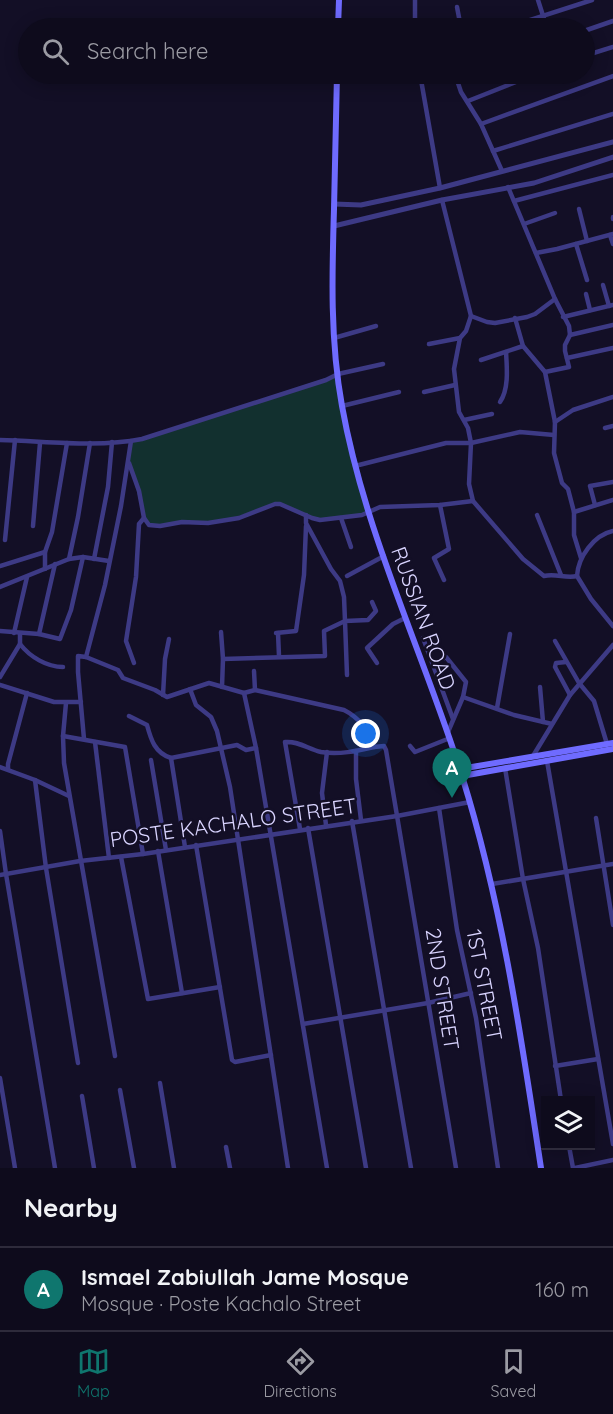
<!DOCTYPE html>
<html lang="en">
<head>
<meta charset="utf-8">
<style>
	body { margin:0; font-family:Quicksand,sans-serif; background:#171425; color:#f1f3f6 }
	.controls { position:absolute; right:18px; bottom:18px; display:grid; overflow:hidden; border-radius:0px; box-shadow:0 3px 15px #0003 }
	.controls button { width:54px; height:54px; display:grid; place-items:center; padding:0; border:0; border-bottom:2px solid #2e2b3b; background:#0e0b1c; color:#f1f3f6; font:30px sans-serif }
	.you { position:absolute; left:366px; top:734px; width:21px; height:21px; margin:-15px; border:4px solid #fff; border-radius:50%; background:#1a73e8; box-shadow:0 0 0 9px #1a73e833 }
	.badge { display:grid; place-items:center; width:39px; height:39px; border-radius:50%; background:#0f766e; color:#fff; font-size:20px; font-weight:700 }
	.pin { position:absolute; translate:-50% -50px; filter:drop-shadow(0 2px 3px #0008) }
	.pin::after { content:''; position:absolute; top:32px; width:21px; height:18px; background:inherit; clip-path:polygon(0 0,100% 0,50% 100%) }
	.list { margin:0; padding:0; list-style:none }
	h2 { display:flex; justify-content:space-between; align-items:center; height:78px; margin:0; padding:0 24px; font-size:26px }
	h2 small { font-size:20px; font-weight:400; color:#9b9ba3 }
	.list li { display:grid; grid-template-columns:39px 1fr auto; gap:18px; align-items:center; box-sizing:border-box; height:84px; padding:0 24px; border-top:2px solid #2e2b3b }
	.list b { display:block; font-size:22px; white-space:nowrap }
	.list p { margin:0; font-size:20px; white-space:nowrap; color:#9b9ba3 }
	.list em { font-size:20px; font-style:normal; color:#9b9ba3 }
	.icon { flex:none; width:33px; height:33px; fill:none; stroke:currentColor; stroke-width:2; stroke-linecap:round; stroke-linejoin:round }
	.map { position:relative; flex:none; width:613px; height:1168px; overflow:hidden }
	.search { position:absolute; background:#0e0b1c; box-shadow:0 3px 15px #0003; left:18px; right:18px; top:18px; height:66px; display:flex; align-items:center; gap:15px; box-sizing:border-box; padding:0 21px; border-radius:33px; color:#9b9ba3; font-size:22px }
	.sheet { height:162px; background:#0e0b1c }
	nav { display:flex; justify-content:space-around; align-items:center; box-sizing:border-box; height:84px; border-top:2px solid #2e2b3b; background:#0e0b1c; font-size:16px; color:#9b9ba3 }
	nav a { display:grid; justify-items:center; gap:3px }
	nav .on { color:#0f766e }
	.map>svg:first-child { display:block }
	.green { fill:#12302f }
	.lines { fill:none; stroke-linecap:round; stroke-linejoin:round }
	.minor { stroke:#3d3a85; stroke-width:4.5 }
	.tertiary { stroke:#3d3a85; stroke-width:5 }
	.secondary { stroke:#6f6bff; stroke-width:6 }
	.labels { text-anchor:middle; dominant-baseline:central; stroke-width:5; stroke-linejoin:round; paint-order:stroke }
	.street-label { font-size:21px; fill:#d9d4ff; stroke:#130f26 }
</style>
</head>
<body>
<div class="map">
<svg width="613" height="1168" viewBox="0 0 613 1168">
	<rect width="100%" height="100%" fill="#130f26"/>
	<path class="green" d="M338,374L340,392L370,513L320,520L280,504L221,521L149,525L144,518L129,463L131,441Z"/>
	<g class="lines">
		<g class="minor">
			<path d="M538,0L547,28"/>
			<path d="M457,7L461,28"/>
			<path d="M415,28V0"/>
			<path d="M505,28L592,0"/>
			<path d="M584,31L613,21"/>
			<path d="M584,56L613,47"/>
			<path d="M420,74L440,188"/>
			<path d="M455,74L461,92L481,124L502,171"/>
			<path d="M456,77L465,74"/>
			<path d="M468,101L536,74"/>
			<path d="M481,124L613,76"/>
			<path d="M493,151L613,114"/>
			<path d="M508,187L555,299L569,326L570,335L565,345V351L569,367L545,372"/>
			<path d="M442,200L471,316L466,331L460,338L454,369L459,412L468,428L471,443L469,484L473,501L523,559L544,576C556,573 566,579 577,576C578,557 594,535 613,531"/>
			<path d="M514,201L613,175"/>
			<path d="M579,209L587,241"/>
			<path d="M613,217V219"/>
			<path d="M524,224L555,213"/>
			<path d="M610,235L613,244"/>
			<path d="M576,244L587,280"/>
			<path d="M536,253L557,249L613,234"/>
			<path d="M603,285L609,306"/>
			<path d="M586,294L590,310"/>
			<path d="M471,316L487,322L495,323L527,317L535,314L555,299"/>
			<path d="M563,317L613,305"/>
			<path d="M515,318L523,346L545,372L555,422L554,453L562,483L568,489L574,512V535L581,558"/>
			<path d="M570,335L613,325"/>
			<path d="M334,338L376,326"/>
			<path d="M429,344L460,338"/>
			<path d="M567,358L613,348"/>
			<path d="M481,360L523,346"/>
			<path d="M424,392L455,385"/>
			<path d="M500,402C509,389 507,368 506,352"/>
			<path d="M342,406L399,392"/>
			<path d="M464,420L492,414"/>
			<path d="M555,422L573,410L613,397"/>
			<path d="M605,428L613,426"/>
			<path d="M0,440C47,441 95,448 142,439L326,380L338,374L383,364"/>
			<path d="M129,463L139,491L144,518L149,525L160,526L182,522L208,523L239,518L275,504H280L312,518L320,520L362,515L380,507L440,505L473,501"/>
			<path d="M355,466L446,443H471L520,432L554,435"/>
			<path d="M440,505L449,549L434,558L444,580"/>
			<path d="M595,505L590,486L613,482"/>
			<path d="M574,512L613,500"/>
			<path d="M537,515L561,575"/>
			<path d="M341,518L351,547"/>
			<path d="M33,526L40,443"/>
			<path d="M5,540L15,440"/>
			<path d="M69,559L78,517L90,443"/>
			<path d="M94,559L108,487L112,442"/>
			<path d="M0,566L45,552"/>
			<path d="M45,569V552L52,532L67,443"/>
			<path d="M347,576L384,556"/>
			<path d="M577,576L591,599L613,626"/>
			<path d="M0,587L69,559L83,557L109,561"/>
			<path d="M0,631L39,634L60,639L71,610L83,557"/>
			<path d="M221,632L223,659L222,687"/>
			<path d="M14,633L27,577"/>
			<path d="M276,633L296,631L304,575L306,526"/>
			<path d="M278,633L279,656"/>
			<path d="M39,634L55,564"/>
			<path d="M423,638L453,719"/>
			<path d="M555,641L579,683L594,701L607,744"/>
			<path d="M20,644C30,657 47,667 63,667"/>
			<path d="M86,657L105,585L121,506L131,441"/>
			<path d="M223,659L325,656L324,631L345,621L344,597L340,581L331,569L306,523V515"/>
			<path d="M566,662L556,663L555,667L570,695"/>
			<path d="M134,663L126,641L136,577L139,524L144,518"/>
			<path d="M377,663L367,648L393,624L405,618"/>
			<path d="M433,664L446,657L466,682L463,697L448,732"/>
			<path d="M254,671L255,690"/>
			<path d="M347,675L345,621L368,620L376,611L372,602"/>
			<path d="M0,677L20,644V634"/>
			<path d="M0,685L54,702H81"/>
			<path d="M540,687L543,722"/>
			<path d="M190,689L196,705L211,717L217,731L230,787L288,1168"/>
			<path d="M244,693L256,748L327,1168"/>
			<path d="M163,695L165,659L169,639"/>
			<path d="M463,697L514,715L552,724"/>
			<path d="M66,703L63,736L64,763L115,1056"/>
			<path d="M497,708L510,634"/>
			<path d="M129,716L147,725C151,740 155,753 171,758L237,745L246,750L256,748"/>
			<path d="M63,736L125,747L143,854"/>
			<path d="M84,739L78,672V656L86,657L118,670L123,678L155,690L167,697L209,683L244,693L255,690L344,710C358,717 370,731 374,747C357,751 339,755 321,752C308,749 299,741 285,742L300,829"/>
			<path d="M95,742L109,858"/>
			<path d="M410,746L415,752L450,738"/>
			<path d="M374,747L384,746L386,750L456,1168"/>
			<path d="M356,751V779L361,820"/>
			<path d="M533,756L570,695L613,645"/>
			<path d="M171,758L185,847"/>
			<path d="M151,760L166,850"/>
			<path d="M547,761L613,1144"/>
			<path d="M0,767L35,780L69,796"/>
			<path d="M505,768L523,879L538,948L561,1100"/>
			<path d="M8,769V764L27,693"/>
			<path d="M35,780L46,868L78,1063"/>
			<path d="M439,808L457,930L476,1018L498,1168"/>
			<path d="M596,818L613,925"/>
			<path d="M352,821L411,1168"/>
			<path d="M326,825L322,793L327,752"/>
			<path d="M308,828L366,1168"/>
			<path d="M0,831L6,874L55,1168"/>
			<path d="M196,845L232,1060L235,1062L271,1055"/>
			<path d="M158,851L182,993"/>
			<path d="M121,857L148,999L220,987"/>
			<path d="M0,875L80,861L143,854L397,816L470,802"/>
			<path d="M492,884L613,864"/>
			<path d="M303,1024L428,1003L471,993"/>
			<path d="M555,1066L598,1059"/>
			<path d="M0,1078L15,1168"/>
			<path d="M160,1083L174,1168"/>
			<path d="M120,1090L134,1168"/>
			<path d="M82,1096L94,1168"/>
			<path d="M569,1146L573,1168"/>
			<path d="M226,1147L230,1168"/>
			<path d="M575,1168L613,1160"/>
		</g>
		<g class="tertiary">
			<path d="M334,204L361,205L440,188L613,142"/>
			<path d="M334,226L442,200L534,183L613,157"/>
		</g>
		<g class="secondary">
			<path d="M338,28L339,0"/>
			<path d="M337,74C336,119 335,164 334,209C332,275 330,340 342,406C365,534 423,652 462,776C502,904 521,1036 541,1168"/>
			<path d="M460,769L613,743"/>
			<path d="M462,776L613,749"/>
		</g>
	</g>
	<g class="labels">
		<g class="street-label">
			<text transform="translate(424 618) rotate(70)">RUSSIAN ROAD</text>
			<text transform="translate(233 822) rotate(-8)">POSTE KACHALO STREET</text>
			<text transform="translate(485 985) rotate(79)">1ST STREET</text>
			<text transform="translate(443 989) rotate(81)">2ND STREET</text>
		</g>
	</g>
</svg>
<div class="controls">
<button><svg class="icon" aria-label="layers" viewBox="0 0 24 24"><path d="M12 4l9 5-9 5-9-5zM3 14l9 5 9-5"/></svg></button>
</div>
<div class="you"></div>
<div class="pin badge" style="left:452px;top:798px">A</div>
<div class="search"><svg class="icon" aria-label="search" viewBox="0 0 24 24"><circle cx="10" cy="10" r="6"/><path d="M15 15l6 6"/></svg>Search here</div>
</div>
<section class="sheet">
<h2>Nearby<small></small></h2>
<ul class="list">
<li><span class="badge">A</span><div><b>Ismael Zabiullah Jame Mosque</b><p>Mosque · Poste Kachalo Street</p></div><em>160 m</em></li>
</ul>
</section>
<nav>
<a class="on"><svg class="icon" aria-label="map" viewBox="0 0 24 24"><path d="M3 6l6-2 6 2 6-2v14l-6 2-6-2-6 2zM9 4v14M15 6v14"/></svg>Map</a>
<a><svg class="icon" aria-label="directions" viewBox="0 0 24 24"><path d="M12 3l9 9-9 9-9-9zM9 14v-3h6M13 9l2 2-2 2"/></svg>Directions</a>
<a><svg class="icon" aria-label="saved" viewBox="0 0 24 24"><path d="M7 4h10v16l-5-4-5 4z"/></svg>Saved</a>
</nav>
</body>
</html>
